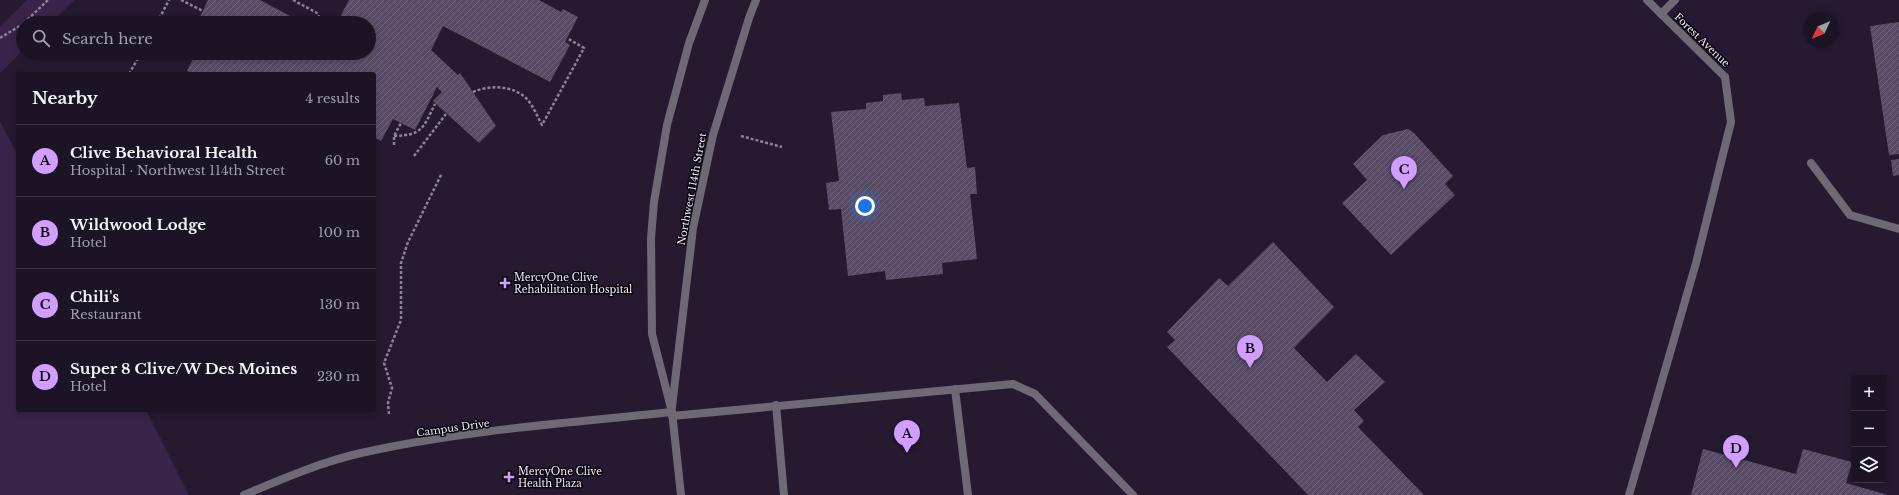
<!DOCTYPE html>
<html lang="en">
<head>
<meta charset="utf-8">
<style>
	body { margin:0; font-family:"Libre Baskerville",serif; background:#251d2d; color:#f1f3f6 }
	.controls { position:absolute; right:12px; bottom:12px; display:grid; overflow:hidden; border-radius:4px; box-shadow:0 2px 6px #0003 }
	.controls button { width:36px; height:36px; display:grid; place-items:center; padding:0; border:0; border-bottom:1px solid #3a3342; background:#1c1425; color:#f1f3f6; font:20px sans-serif }
	.compass { position:absolute; left:1803px; top:12px; width:36px; height:36px; border-radius:50%; background:#1c1425; box-shadow:0 2px 6px #0003; rotate:226deg }
	.you { position:absolute; left:865px; top:206px; width:14px; height:14px; margin:-10px; border:3px solid #fff; border-radius:50%; background:#1a73e8; box-shadow:0 0 0 6px #1a73e833 }
	.badge { display:grid; place-items:center; width:26px; height:26px; border-radius:50%; background:#d19dfe; color:#111; font-size:13px; font-weight:700 }
	.pin { position:absolute; translate:-50% -33px; filter:drop-shadow(0 1px 2px #0008) }
	.pin::after { content:''; position:absolute; top:21px; width:14px; height:12px; background:inherit; clip-path:polygon(0 0,100% 0,50% 100%) }
	.list { margin:0; padding:0; list-style:none }
	h2 { display:flex; justify-content:space-between; align-items:center; height:52px; margin:0; padding:0 16px; font-size:17px }
	h2 small { font-size:13px; font-weight:400; color:#a09ea7 }
	.list li { display:grid; grid-template-columns:26px 1fr auto; gap:12px; align-items:center; box-sizing:border-box; height:72px; padding:0 16px; border-top:1px solid #3a3342 }
	.list b { display:block; font-size:15px; white-space:nowrap }
	.list p { margin:0; font-size:13px; white-space:nowrap; color:#a09ea7 }
	.list em { font-size:13px; font-style:normal; color:#a09ea7 }
	.icon { flex:none; width:22px; height:22px; fill:none; stroke:currentColor; stroke-width:2; stroke-linecap:round; stroke-linejoin:round }
	.map { position:relative; flex:none; width:1899px; height:495px; overflow:hidden }
	.search { position:absolute; background:#1c1425; box-shadow:0 2px 6px #0003; left:16px; top:16px; width:360px; height:44px; display:flex; align-items:center; gap:10px; box-sizing:border-box; padding:0 14px; border-radius:22px; color:#a09ea7; font-size:15px }
	.panel { position:absolute; background:#1c1425; box-shadow:0 2px 6px #0003; left:16px; top:72px; width:360px; height:340px; border-radius:4px }
	.map>svg:first-child { display:block }
	.grass { fill:#382449 }
	.building { fill:url(#building-hatch) }
	.lines { fill:none; stroke-linecap:round; stroke-linejoin:round }
	.path { stroke:#8d8396; stroke-width:2.5; stroke-dasharray:3 2; stroke-linecap:butt }
	.service { stroke:#6f6976; stroke-width:8 }
	.minor { stroke:#6f6976; stroke-width:8 }
	.tertiary { stroke:#6f6976; stroke-width:8 }
	.poi-dot { fill:#d19dfe; stroke:#0c0711; stroke-width:1.5 }
	.labels { text-anchor:middle; dominant-baseline:central; stroke-width:3; stroke-linejoin:round; paint-order:stroke }
	.street-label { font-size:10px; fill:#efe7f7; stroke:#0c0711 }
	.poi-label { font-size:10px; fill:#efe7f7; stroke:#0c0711; text-anchor:start }
</style>
</head>
<body>
<div class="map">
<svg width="1899" height="495" viewBox="0 0 1899 495">
	<defs>
		<pattern id="building-hatch" width="6" height="6" patternUnits="userSpaceOnUse"><rect width="6" height="6" fill="#584b65"/><path d="M-1 1l2-2M0 6l6-6M5 7l2-2" fill="none" stroke="#70657c"/></pattern>
	</defs>
	<rect width="100%" height="100%" fill="#261a31"/>
	<g class="grass">
		<path d="M27,0H74L51,23H23V50L0,73V26Z"/>
		<path d="M0,121L18,156V410H146L189,495H0Z"/>
	</g>
	<g class="building">
		<path d="M208,0H260L303,23H211L200,17Z"/>
		<path d="M349,0H539L561,12L563,9L578,17L565,42L570,45L550,82L443,26L431,50L458,75L460,73L496,126L479,143L433,101L442,92L437,87L415,130L393,119L381,141L374,137V74H194L187,71L196,53H369V23H337Z"/>
		<path d="M1899,22V154L1889,155L1870,26Z"/>
		<path d="M901,93L902,100L924,98L925,106L959,103L967,168L975,167L977,194H970L977,259L942,263L943,274L886,280L885,271L848,276L841,209L829,210L826,183L839,181L831,112L866,109V103L883,101V95Z"/>
		<path d="M1408,129L1414,133L1453,176L1445,184L1455,195L1391,255L1342,203L1367,180L1353,164L1383,135Z"/>
		<path d="M1899,159V175L1893,176L1891,160Z"/>
		<path d="M1273,242L1334,307L1294,348L1327,382L1356,354L1385,382L1354,410L1364,421L1358,427L1424,495H1308L1167,347L1175,340L1167,332L1219,278L1228,286Z"/>
		<path d="M1703,449L1796,474L1803,449L1852,462L1846,483L1888,495H1691Z"/>
	</g>
	<g class="lines">
		<g class="path">
			<path d="M181,0L203,11"/>
			<path d="M293,0L317,13L322,23"/>
			<path d="M24,23L48,0"/>
			<path d="M157,23L169,0"/>
			<path d="M0,38L23,24"/>
			<path d="M129,74L141,53"/>
			<path d="M473,92C489,85 512,85 526,98C533,105 537,116 542,125L584,48L567,38"/>
			<path d="M394,136C423,135 423,128 435,104"/>
			<path d="M741,136L782,147"/>
			<path d="M394,145V136L401,123"/>
			<path d="M414,156L446,114"/>
			<path d="M389,414L388,403L392,388L384,363L401,320V263L408,242L442,173"/>
		</g>
		<g class="service">
			<path d="M1661,14L1675,0"/>
			<path d="M1811,163L1850,215L1899,229"/>
			<path d="M955,389L968,495"/>
			<path d="M776,405L784,495"/>
			<path d="M672,416L1013,384L1035,394L1133,495"/>
			<path d="M1629,495L1696,263L1731,122L1725,77"/>
		</g>
		<g class="minor">
			<path d="M1647,0L1725,77"/>
			<path d="M244,495C282,479 321,462 361,453C463,430 569,423 672,412"/>
		</g>
		<g class="tertiary">
			<path d="M672,407L693,228L713,135L749,18L756,0"/>
			<path d="M681,495L672,412L652,334L651,238L654,202L667,125L689,43L705,0"/>
		</g>
	</g>
	<g class="poi-dot">
		<path d="M503 277h4v4h4v4h-4v4h-4v-4h-4v-4h4z"/>
		<path d="M507 471h4v4h4v4h-4v4h-4v-4h-4v-4h4z"/>
	</g>
	<g class="labels">
		<g class="street-label">
			<text transform="translate(1702 40) rotate(44)">Forest Avenue</text>
			<text transform="translate(692 189) rotate(-79)">Northwest 114th Street</text>
			<text transform="translate(453 428) rotate(-8)">Campus Drive</text>
		</g>
		<g class="poi-label">
			<text x="514" y="277">MercyOne Clive<tspan x="514" dy="12">Rehabilitation Hospital</tspan></text>
			<text x="518" y="471">MercyOne Clive<tspan x="518" dy="12">Health Plaza</tspan></text>
		</g>
	</g>
</svg>
<div class="controls">
<button>+</button>
<button>−</button>
<button><svg class="icon" aria-label="layers" viewBox="0 0 24 24"><path d="M12 4l9 5-9 5-9-5zM3 14l9 5 9-5"/></svg></button>
</div>
<svg class="compass" viewBox="-18 -18 36 36"><path d="M0-13l5 13h-10z" fill="#e53935"/><path d="M0 13l5-13h-10z" fill="#a09ea7"/></svg>
<div class="you"></div>
<div class="pin badge" style="left:907px;top:453px">A</div>
<div class="pin badge" style="left:1250px;top:368px">B</div>
<div class="pin badge" style="left:1404px;top:189px">C</div>
<div class="pin badge" style="left:1736px;top:468px">D</div>
<div class="search"><svg class="icon" aria-label="search" viewBox="0 0 24 24"><circle cx="10" cy="10" r="6"/><path d="M15 15l6 6"/></svg>Search here</div>
<section class="panel">
<h2>Nearby<small>4 results</small></h2>
<ul class="list">
<li><span class="badge">A</span><div><b>Clive Behavioral Health</b><p>Hospital · Northwest 114th Street</p></div><em>60 m</em></li>
<li><span class="badge">B</span><div><b>Wildwood Lodge</b><p>Hotel</p></div><em>100 m</em></li>
<li><span class="badge">C</span><div><b>Chili's</b><p>Restaurant</p></div><em>130 m</em></li>
<li><span class="badge">D</span><div><b>Super 8 Clive/W Des Moines</b><p>Hotel</p></div><em>230 m</em></li>
</ul>
</section>
</div>
</body>
</html>
